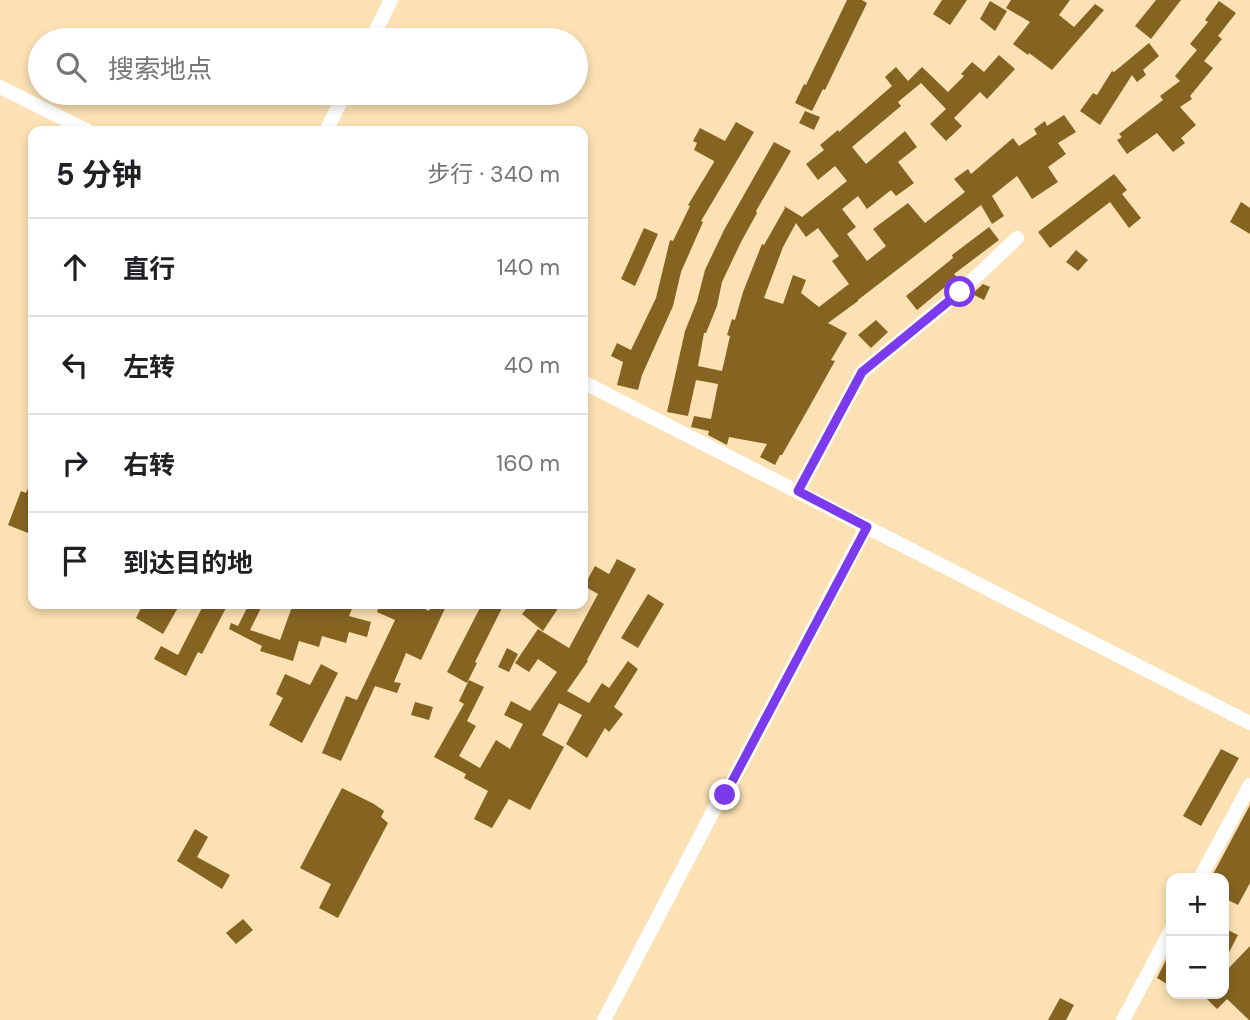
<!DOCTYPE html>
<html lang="zh">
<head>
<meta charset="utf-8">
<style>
	body { margin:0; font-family:"DM Sans","Noto Sans SC",sans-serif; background:#f2f2f2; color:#202124 }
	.controls { position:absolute; right:21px; bottom:21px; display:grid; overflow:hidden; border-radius:14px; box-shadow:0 4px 10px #0003 }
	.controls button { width:63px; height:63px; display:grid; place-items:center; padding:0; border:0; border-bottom:2px solid #e0e0e0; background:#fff; color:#202124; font:35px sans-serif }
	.stop { position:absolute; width:21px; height:21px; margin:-16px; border:5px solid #7c3aed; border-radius:50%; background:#fff }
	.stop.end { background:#7c3aed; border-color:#fff; box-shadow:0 2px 7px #0008 }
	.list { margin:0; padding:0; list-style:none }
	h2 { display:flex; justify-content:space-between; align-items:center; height:91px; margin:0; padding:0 28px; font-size:30px }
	h2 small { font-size:23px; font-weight:400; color:#757577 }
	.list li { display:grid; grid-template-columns:46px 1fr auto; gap:21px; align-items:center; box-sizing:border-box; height:98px; padding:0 28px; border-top:2px solid #e0e0e0 }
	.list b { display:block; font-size:26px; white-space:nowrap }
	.list em { font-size:23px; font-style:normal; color:#757577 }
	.icon { flex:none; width:38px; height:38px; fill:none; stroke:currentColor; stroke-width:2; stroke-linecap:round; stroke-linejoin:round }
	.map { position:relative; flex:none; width:1250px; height:1020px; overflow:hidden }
	.search { position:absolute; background:#fff; box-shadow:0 4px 10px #0003; left:28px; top:28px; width:560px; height:77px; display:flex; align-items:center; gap:18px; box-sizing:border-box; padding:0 24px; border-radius:38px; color:#757577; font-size:26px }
	.panel { position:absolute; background:#fff; box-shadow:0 4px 10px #0003; left:28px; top:126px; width:560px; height:483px; border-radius:14px }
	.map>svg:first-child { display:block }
	.building { fill:#856421; fill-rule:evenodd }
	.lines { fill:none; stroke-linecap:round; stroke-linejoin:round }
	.street { stroke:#fff; stroke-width:14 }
	.route { stroke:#7c3aed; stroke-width:9 }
</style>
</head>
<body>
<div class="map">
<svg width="1250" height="1020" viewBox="0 0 1250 1020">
	<rect width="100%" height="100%" fill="#fbe1b3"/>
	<g class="building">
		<path d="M847,0H862L867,3L825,90L823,89L812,111L795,103L804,84L806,85Z"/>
		<path d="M942,0H967L950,25L933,14Z"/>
		<path d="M1011,0H1070L1059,15L1074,27L1095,4L1104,10L1052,70L1029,53L1028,55L1013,44L1030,22L1006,8Z"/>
		<path d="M1156,0H1181L1151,39L1135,26Z"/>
		<path d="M990,1L1007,11L995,31L980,19Z"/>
		<path d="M1219,1L1236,13L1218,36L1222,39L1204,61L1213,68L1190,96L1192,99L1180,107L1196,125L1181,138L1185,143L1173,152L1157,133L1127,154L1117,140L1122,137L1119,134L1163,100L1160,96L1180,81L1175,76L1197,50L1190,44L1208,22L1205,20Z"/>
		<path d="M1149,43L1159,56L1143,70L1146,75L1137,82L1132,75L1100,125L1080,111L1093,93L1097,95L1112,71L1114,72Z"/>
		<path d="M999,55L1015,69L987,99L980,92L954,118L962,126L946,141L930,124L946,109L921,83L898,102L901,106L852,147L866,164L905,131L917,147L898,162L914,183L896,196L891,190L867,209L858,196L842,209L856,227L847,234L867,261L886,246L873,229L908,203L925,223L965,192L954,179L968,169L971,174L1013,138L1019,146L1037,134L1034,129L1045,121L1047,126L1064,115L1076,132L1058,143L1066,154L1048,167L1058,182L1032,199L1017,176L992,196L1004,216L992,224L981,205L858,300V301L828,323L847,333L831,360L835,361L807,411L782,455H780L775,465L760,457L767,444L729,437L727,445L708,435L709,431L691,427L694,416L711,419L718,384L696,380L688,416L667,412L685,331L697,301L705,270L724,230L774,142L791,151L756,211L757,213L741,242L722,282L717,306L706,333H704L698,366L722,371L730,336L727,335L732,319L735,320L743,292L762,244L764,245L785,208L784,206L802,217L847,181L835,166L818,180L806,164L824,150L820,145L838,130L839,132L892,86L885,77L896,67L908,81L922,67L948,92L964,76L961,74L972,62L984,72ZM796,223L806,237L818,228L839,256L832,261L849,284L819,307L801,293L806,280L793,275L783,304L764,298L783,247Z"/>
		<path d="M805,111L820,117L814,130L799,123Z"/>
		<path d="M736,122L754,132L701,221L703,222L681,272L673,306L642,375L638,390L617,385L623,362L611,356L617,343L631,350L656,298L670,240L673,241L690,206L688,205L714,162V161L694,150L697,143L693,141L700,128L725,141Z"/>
		<path d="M1114,174L1127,190L1122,194L1141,218L1129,228L1110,202L1050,248L1038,232Z"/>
		<path d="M1241,202L1250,208V234L1230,222Z"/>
		<path d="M989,227L999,240L954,274L957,277L917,310L906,296L953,258L952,255Z"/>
		<path d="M644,228L658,234L635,286L621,279Z"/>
		<path d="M1076,250L1088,260L1078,271L1066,262Z"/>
		<path d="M983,284L990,287L984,300L972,294Z"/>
		<path d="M876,320L888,332L871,348L858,335Z"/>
		<path d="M33,477V535L8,525L21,491L26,493Z"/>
		<path d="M617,559L636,569L587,660L588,661L567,691L589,703L602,683L609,688L628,661L638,669L614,707L623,714L609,732L605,728L587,758L566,744L582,715L559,703L542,735L564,747L530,810L509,799L492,828L474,819L488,791L464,778L466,774L434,757L464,704L459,701L469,680L484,687L467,721L476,726L459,756L480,768L496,740L510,749L523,724L504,715L511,701L530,711L557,672L538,659L529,672L515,663L538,629L569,648L598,594L584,586L595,566L609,574Z"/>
		<path d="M648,594L664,604L638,648L621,638Z"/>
		<path d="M143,604H180L163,634L136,618Z"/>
		<path d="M204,604H228L202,654L198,652L186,676L154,659L161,646L178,655Z"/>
		<path d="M249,604H263L250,630L280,640L293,604H354L349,616L371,622L367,637L349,632L346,643L322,636L319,647L299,641L293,661L260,651L262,646L229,629L231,623L238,626Z"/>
		<path d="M380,604H414L429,611L432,604H447L421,660L406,653L394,682L401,683L397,693L375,686L341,761L322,753L346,696L357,700L395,620L377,612Z"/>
		<path d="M482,604H504L475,662L477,663L467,683L447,672Z"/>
		<path d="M530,604H561L543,631L522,614Z"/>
		<path d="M507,648L518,654L509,672L498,667Z"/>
		<path d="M321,664L338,673L302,743L269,725L283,698L276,694L285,674L310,685Z"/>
		<path d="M415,702L433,707L429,720L411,715Z"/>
		<path d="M1221,749L1239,758L1201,826L1183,816Z"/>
		<path d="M342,788L374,804L384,811L381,817L388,823L338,918L319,908L331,884L300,868Z"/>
		<path d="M1250,805V883L1238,905L1224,898V878H1211Z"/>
		<path d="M195,829L208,837L197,857L230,875L222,889L177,861Z"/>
		<path d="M243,919L253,930L236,944L226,933Z"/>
		<path d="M1224,928L1238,935L1224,962Z"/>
		<path d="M1250,946V1020H1249L1227,999L1217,1009L1202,994H1224V973Z"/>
		<path d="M1171,950V977L1167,984L1157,978Z"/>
		<path d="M1060,998L1074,1005L1066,1020H1048Z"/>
	</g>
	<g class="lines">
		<g class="street">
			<path d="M371,40L391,0"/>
			<path d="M0,87L88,131"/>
			<path d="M326,131L345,93"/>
			<path d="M583,382L1250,723"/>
			<path d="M798,491L862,372L960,292L1017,238"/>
			<path d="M1200,878L1250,785"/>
			<path d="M604,1020L718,802L725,795L867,526"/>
			<path d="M1123,1020L1171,930"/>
		</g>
	</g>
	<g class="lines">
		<path class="route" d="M725,795L867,527L798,491L862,372L960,292"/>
	</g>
</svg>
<div class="controls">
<button>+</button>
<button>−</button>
</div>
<div class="stop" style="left:960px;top:292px"></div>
<div class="stop end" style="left:725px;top:795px"></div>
<div class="search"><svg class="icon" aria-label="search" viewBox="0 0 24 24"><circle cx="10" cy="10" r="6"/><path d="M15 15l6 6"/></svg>搜索地点</div>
<section class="panel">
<h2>5 分钟<small>步行 · 340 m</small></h2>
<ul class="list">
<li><svg class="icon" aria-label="ahead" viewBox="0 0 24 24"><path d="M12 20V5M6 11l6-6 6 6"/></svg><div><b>直行</b></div><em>140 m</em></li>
<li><svg class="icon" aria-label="left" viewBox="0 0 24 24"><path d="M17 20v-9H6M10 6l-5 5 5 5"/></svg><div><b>左转</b></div><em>40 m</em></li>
<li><svg class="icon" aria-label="right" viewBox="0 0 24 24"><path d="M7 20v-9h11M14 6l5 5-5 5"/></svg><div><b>右转</b></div><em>160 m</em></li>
<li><svg class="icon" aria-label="arrive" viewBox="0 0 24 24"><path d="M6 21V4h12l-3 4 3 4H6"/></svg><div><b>到达目的地</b></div></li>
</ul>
</section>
</div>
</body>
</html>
